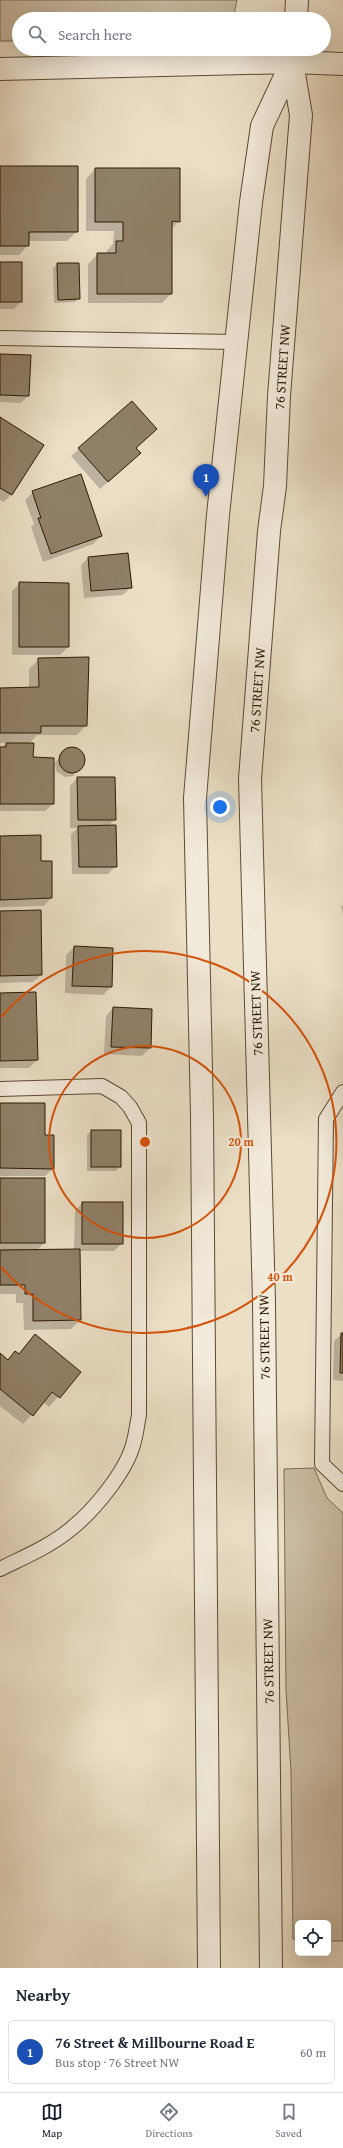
<!DOCTYPE html>
<html lang="en">
<head>
<meta charset="utf-8">
<style>
	body { margin:0; font-family:"Gentium Book Plus",serif; background:#f2f2f3; color:#1f2937 }
	.controls { position:absolute; right:12px; bottom:12px; display:grid; overflow:hidden; border-radius:6px; box-shadow:0 4px 16px #0002 }
	.controls button { width:36px; height:36px; display:grid; place-items:center; padding:0; border:0; border-bottom:1px solid #e0e1e3; background:#fff; color:#1f2937; font:20px sans-serif }
	.you { position:absolute; left:220px; top:807px; width:14px; height:14px; margin:-10px; border:3px solid #fff; border-radius:50%; background:#1a73e8; box-shadow:0 0 0 6px #1a73e833 }
	.badge { display:grid; place-items:center; width:26px; height:26px; border-radius:50%; background:#111827; color:#fff; font-size:13px; font-weight:700 }
	.pin { position:absolute; translate:-50% -33px; filter:drop-shadow(0 1px 2px #0008) }
	.pin::after { content:''; position:absolute; top:21px; width:14px; height:12px; background:inherit; clip-path:polygon(0 0,100% 0,50% 100%) }
	.list { margin:0; padding:0; list-style:none }
	h2 { display:flex; justify-content:space-between; align-items:center; height:52px; margin:0; padding:0 16px; font-size:17px }
	h2 small { font-size:13px; font-weight:400; color:#747a83 }
	.list li { display:grid; grid-template-columns:26px 1fr auto; gap:12px; align-items:center; box-sizing:border-box; height:64px; margin:0 8px 8px; padding:0 8px; border:1px solid #e0e1e3; border-radius:6px }
	.list b { display:block; font-size:15px; white-space:nowrap }
	.list p { margin:0; font-size:13px; white-space:nowrap; color:#747a83 }
	.list em { font-size:13px; font-style:normal; color:#747a83 }
	.icon { flex:none; width:22px; height:22px; fill:none; stroke:currentColor; stroke-width:2; stroke-linecap:round; stroke-linejoin:round }
	.map { position:relative; flex:none; width:343px; height:1968px; overflow:hidden }
	.search { position:absolute; background:#fff; box-shadow:0 4px 16px #0002; left:12px; right:12px; top:12px; height:44px; display:flex; align-items:center; gap:10px; box-sizing:border-box; padding:0 14px; border-radius:22px; color:#747a83; font-size:15px }
	.sheet { height:124px; background:#fff }
	nav { display:flex; justify-content:space-around; align-items:center; box-sizing:border-box; height:56px; border-top:1px solid #e0e1e3; background:#fff; font-size:11px; color:#747a83 }
	nav a { display:grid; justify-items:center; gap:2px }
	nav .on { color:#111827 }
	.map>svg:first-child { display:block }
	.green { fill:#cbbda5; stroke:#7c6b54 }
	.shadow { fill:#0003 }
	.building { fill:#908068; stroke:#2d1903 }
	.lines { fill:none; stroke-linecap:round; stroke-linejoin:round }
	.service-casing { stroke:#5c4a34; stroke-width:16 }
	.tertiary-casing { stroke:#5c4a34; stroke-width:24 }
	.service { stroke:#f2eada; stroke-width:14 }
	.tertiary { stroke:#f2eada; stroke-width:22 }
	.ring { fill:none; stroke:#d5530b; stroke-width:2 }
	.labels { text-anchor:middle; dominant-baseline:central; stroke-width:4; stroke-linejoin:round; paint-order:stroke }
	.street-label { font-size:14px; fill:#2d1903; stroke:#f2eada }
	.centre { fill:#d5530b; stroke:#f2eada; stroke-width:2 }
	.ring-label { font-size:12px; text-anchor:middle; font-weight:bold; fill:#d5530b; stroke:#f2eada; stroke-width:4; stroke-linejoin:round; paint-order:stroke }
</style>
</head>
<body>
<div class="map">
<svg width="343" height="1968" viewBox="0 0 343 1968">
	<rect width="100%" height="100%" fill="#ebdfc6"/>
	<filter id="stains"><feTurbulence type="fractalNoise" baseFrequency=".005" numOctaves="4"/><feColorMatrix values="0 0 0 0 .2 0 0 0 0 .09 0 0 0 0 .02 0 0 0 .5 -.17"/></filter>
	<radialGradient id="worn" r=".72"><stop offset=".6" stop-color="#630" stop-opacity="0"/><stop offset="1" stop-color="#630" stop-opacity=".3"/></radialGradient>
	<g class="green">
		<path d="M0,0H237L233,19H19V41H0Z"/>
		<path d="M314,1468L327,1498L343,1513V1941H328V1923H298V1939H293L291,1772L286,1690L284,1469Z"/>
	</g>
	<g class="shadow">
		<path d="M0,167L77,231L67,241H28V245L19,255H0Z"/>
		<path d="M95,169L179,221L171,229V294L162,303H88V264L98,254H107V251L113,244L114,231H86V179Z"/>
		<path d="M0,263L21,301L14,309H0Z"/>
		<path d="M57,264L79,298L75,302L54,303L53,268Z"/>
		<path d="M0,355L28,396L21,403L0,402Z"/>
		<path d="M0,418L11,495L4,502L0,500Z"/>
		<path d="M135,448L131,461L100,489L71,456L79,449Z"/>
		<path d="M33,492L101,536L93,544L43,562L31,527L34,524L25,500Z"/>
		<path d="M88,558L131,587L123,595L84,598L81,565Z"/>
		<path d="M20,583L68,647L60,655H12V591Z"/>
		<path d="M39,659L86,725L77,735H37L29,744L32,758L53,804L45,811H0V748L8,743H0V689H29V669Z"/>
		<path d="M74,748L81,752L84,762L73,776L65,777L56,771L55,763L66,749Z"/>
		<path d="M77,778L115,819L108,826L116,866L108,874H72L71,834L78,828H70V786Z"/>
		<path d="M0,837L41,862H51V898L44,906L0,907Z"/>
		<path d="M343,905V914L341,906Z"/>
		<path d="M0,912L41,975L33,982L0,983Z"/>
		<path d="M74,947L111,987L103,995L65,993L66,955Z"/>
		<path d="M0,994L37,1060L29,1068H0Z"/>
		<path d="M113,1008L150,1048L142,1056L104,1054L106,1016Z"/>
		<path d="M0,1104L44,1136L53,1169L45,1176H0Z"/>
		<path d="M91,1131L120,1166L116,1171H87V1135Z"/>
		<path d="M0,1179L44,1243L37,1250H74L75,1211L82,1203L122,1243L114,1251H79L80,1320L71,1329L24,1330L23,1303H16V1294H0Z"/>
		<path d="M342,1334L343,1381L333,1380L334,1341Z"/>
		<path d="M26,1345L80,1372L49,1407L43,1402L23,1424L0,1406V1355L7,1360L16,1352L18,1355Z"/>
	</g>
	<g class="building">
		<path d="M0,166H78V232H29V246H0Z"/>
		<path d="M95,168H180V222L172,221V294H97V253H116V241H123V222H95Z"/>
		<rect x="0" y="262" width="22" height="40"/>
		<path d="M57,263H79L80,299L58,300Z"/>
		<path d="M0,354L31,355L29,396L0,395Z"/>
		<path d="M132,401L157,429L136,448L141,453L108,482L78,448Z"/>
		<path d="M0,417L44,445L12,495L0,488Z"/>
		<path d="M81,474L102,536L51,554L38,518H41L32,491Z"/>
		<path d="M128,553L132,588L91,591L88,557Z"/>
		<path d="M19,582L69,583V647H19Z"/>
		<path d="M89,657L87,726H41V733H0V688L39,687L38,658Z"/>
		<path d="M6,743H34L33,757L54,758V804H0V747H6Z"/>
		<circle cx="72" cy="760" r="13"/>
		<path d="M77,777H115L116,820H78Z"/>
		<path d="M116,825L117,867H79L78,826Z"/>
		<path d="M41,835V861H52V898L0,900V836Z"/>
		<path d="M41,910L42,975L0,976V911Z"/>
		<path d="M74,946L113,948L112,987L72,986Z"/>
		<path d="M36,992L38,1060L0,1061V993Z"/>
		<path d="M113,1007L152,1009L151,1048L111,1047Z"/>
		<path d="M0,1103H45V1135H54V1169L0,1168Z"/>
		<rect x="91" y="1130" width="30" height="37"/>
		<rect x="0" y="1178" width="45" height="65"/>
		<rect x="82" y="1202" width="41" height="42"/>
		<path d="M80,1249L81,1320L33,1321V1294H25V1285H0V1250Z"/>
		<path d="M341,1333H343V1373H340Z"/>
		<path d="M35,1334L81,1372L60,1398L52,1392L33,1416L0,1389V1353L8,1360L15,1351L19,1354Z"/>
	</g>
	<g class="lines">
		<defs>
			<g id="service">
				<path d="M0,338L236,342"/>
				<path d="M0,1089L102,1086L121,1097L130,1107L139,1123V1415C137,1425 136,1435 133,1445C125,1473 94,1510 72,1528C51,1546 24,1557 0,1569"/>
				<path d="M343,1092L326,1119L322,1464L343,1484"/>
			</g>
			<g id="tertiary">
				<path d="M296,19L297,0"/>
				<path d="M0,69L292,62L343,64"/>
				<path d="M209,1968L202,1116L195,798L218,515L251,202L262,126L292,62"/>
				<path d="M271,1968L264,1302L250,779L269,531L275,486L279,396L301,115L292,62L293,49"/>
			</g>
		</defs>
		<use href="#service" class="service-casing"/>
		<use href="#tertiary" class="tertiary-casing"/>
		<use href="#service" class="service"/>
		<use href="#tertiary" class="tertiary"/>
	</g>
	<g class="ring">
		<circle cx="145" cy="1142" r="96"/>
		<path d="M1 1017A191 191 0 1 1 1 1267"/>
	</g>
	<g class="labels">
		<g class="street-label">
			<text transform="translate(282 367) rotate(-86)">76 STREET NW</text>
			<text transform="translate(257 690) rotate(-86)">76 STREET NW</text>
			<text transform="translate(256 1013) rotate(-92)">76 STREET NW</text>
			<text transform="translate(264 1337) rotate(-91)">76 STREET NW</text>
			<text transform="translate(268 1661) rotate(-91)">76 STREET NW</text>
		</g>
	</g>
	<circle cx="145" cy="1142" r="6" class="centre"/>
	<g class="ring-label">
		<text x="241" y="1146">20 m</text>
		<text x="280" y="1281">40 m</text>
	</g>
	<rect width="100%" height="100%" filter="url(#stains)"/>
	<rect width="100%" height="100%" fill="url(#worn)"/>
</svg>
<div class="controls">
<button><svg class="icon" aria-label="locate" viewBox="0 0 24 24"><circle cx="12" cy="12" r="6"/><path d="M12 2v4M12 18v4M2 12h4M18 12h4"/></svg></button>
</div>
<div class="you"></div>
<div class="pin badge" style="left:206px;top:497px;background:#1a4fb4">1</div>
<div class="search"><svg class="icon" aria-label="search" viewBox="0 0 24 24"><circle cx="10" cy="10" r="6"/><path d="M15 15l6 6"/></svg>Search here</div>
</div>
<section class="sheet">
<h2>Nearby<small></small></h2>
<ul class="list">
<li><span class="badge" style="background:#1a4fb4">1</span><div><b>76 Street &amp; Millbourne Road E</b><p>Bus stop · 76 Street NW</p></div><em>60 m</em></li>
</ul>
</section>
<nav>
<a class="on"><svg class="icon" aria-label="map" viewBox="0 0 24 24"><path d="M3 6l6-2 6 2 6-2v14l-6 2-6-2-6 2zM9 4v14M15 6v14"/></svg>Map</a>
<a><svg class="icon" aria-label="directions" viewBox="0 0 24 24"><path d="M12 3l9 9-9 9-9-9zM9 14v-3h6M13 9l2 2-2 2"/></svg>Directions</a>
<a><svg class="icon" aria-label="saved" viewBox="0 0 24 24"><path d="M7 4h10v16l-5-4-5 4z"/></svg>Saved</a>
</nav>
</body>
</html>
